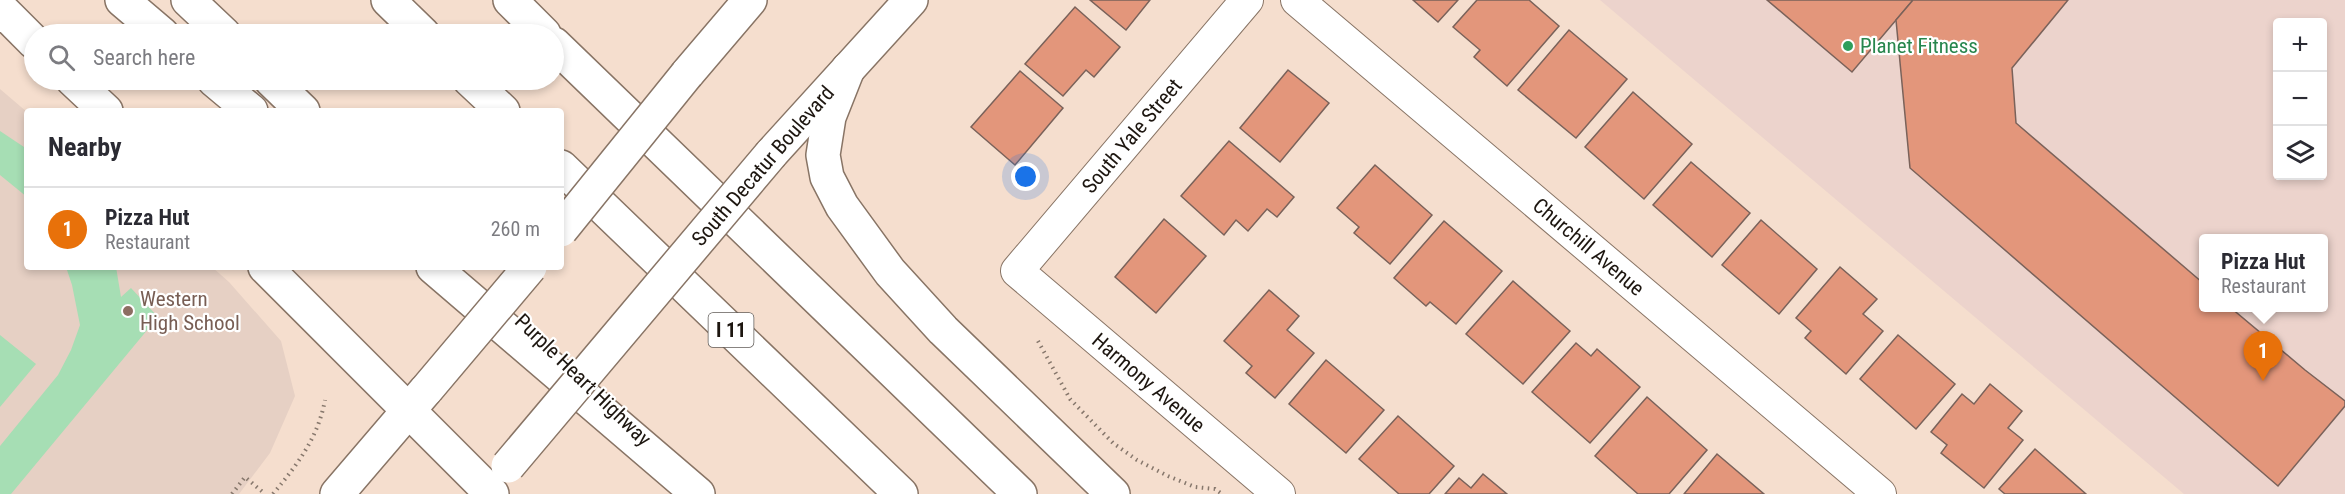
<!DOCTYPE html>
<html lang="en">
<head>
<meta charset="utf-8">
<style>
	body { margin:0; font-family:"Roboto Condensed",sans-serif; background:#f2f2f3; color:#2b2b33 }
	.controls { position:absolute; right:18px; top:18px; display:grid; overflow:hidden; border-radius:6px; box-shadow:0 3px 9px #0003 }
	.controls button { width:54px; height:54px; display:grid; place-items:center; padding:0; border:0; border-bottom:2px solid #e1e1e2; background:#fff; color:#2b2b33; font:30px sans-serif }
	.you { position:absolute; left:1026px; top:177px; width:21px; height:21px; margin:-15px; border:4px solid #fff; border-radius:50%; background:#1a73e8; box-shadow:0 0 0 9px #1a73e833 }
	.badge { display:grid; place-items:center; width:39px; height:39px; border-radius:50%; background:#136366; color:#fff; font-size:20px; font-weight:700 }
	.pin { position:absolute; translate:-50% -50px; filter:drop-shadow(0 2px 3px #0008) }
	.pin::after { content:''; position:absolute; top:32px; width:21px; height:18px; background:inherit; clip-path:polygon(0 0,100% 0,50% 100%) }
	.popup { position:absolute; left:2199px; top:234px; width:129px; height:78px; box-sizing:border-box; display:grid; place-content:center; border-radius:6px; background:#fff; filter:drop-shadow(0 2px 4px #0005); font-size:20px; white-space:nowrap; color:#7c7c81 }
	.popup b { font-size:22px; color:#2b2b33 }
	.popup::after { content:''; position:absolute; left:50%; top:100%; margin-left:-12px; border:12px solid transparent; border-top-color:#fff }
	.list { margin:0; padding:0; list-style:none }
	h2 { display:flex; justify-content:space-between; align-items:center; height:78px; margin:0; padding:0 24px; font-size:26px }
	h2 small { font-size:20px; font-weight:400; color:#7c7c81 }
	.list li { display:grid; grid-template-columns:39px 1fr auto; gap:18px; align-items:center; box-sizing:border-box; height:84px; padding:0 24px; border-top:2px solid #e1e1e2 }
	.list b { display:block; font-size:22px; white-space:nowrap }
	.list p { margin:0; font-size:20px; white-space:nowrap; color:#7c7c81 }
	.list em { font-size:20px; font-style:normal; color:#7c7c81 }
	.icon { flex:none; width:33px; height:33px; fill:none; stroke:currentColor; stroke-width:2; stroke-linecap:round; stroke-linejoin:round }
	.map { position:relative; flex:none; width:2345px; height:494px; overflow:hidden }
	.search { position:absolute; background:#fff; box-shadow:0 3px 9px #0003; left:24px; top:24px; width:540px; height:66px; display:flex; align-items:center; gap:15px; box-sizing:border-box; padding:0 21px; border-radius:33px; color:#7c7c81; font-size:22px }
	.panel { position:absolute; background:#fff; box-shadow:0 3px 9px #0003; left:24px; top:108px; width:540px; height:162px; border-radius:6px }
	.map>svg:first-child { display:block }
	.commercial { fill:#ecd3cc; fill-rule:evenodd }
	.education { fill:#e6d0c4 }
	.green { fill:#a6deb4 }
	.building { fill:#e3967b; stroke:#7a625a; stroke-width:1.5 }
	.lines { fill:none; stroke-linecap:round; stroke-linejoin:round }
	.street-casing { stroke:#887465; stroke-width:34 }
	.primary-casing { stroke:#887465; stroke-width:36 }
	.highway-casing { stroke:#887465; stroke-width:36 }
	.path { stroke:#86776c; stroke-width:4; stroke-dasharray:1.5 4.5; stroke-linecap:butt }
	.street { stroke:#fff; stroke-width:32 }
	.primary { stroke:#fff; stroke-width:33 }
	.highway { stroke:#fff; stroke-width:33 }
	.primary-bridge-casing { stroke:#887465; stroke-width:36; stroke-linecap:butt }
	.primary-bridge { stroke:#fff; stroke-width:33 }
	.leisure-dot { fill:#2e9e5b; stroke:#fff; stroke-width:2 }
	.education-dot { fill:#8d6e63; stroke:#fff; stroke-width:2 }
	.labels { text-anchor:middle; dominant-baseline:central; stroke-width:4.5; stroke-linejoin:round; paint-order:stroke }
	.shield { fill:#fff; stroke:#615c58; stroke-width:1.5 }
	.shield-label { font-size:20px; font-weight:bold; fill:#1d1610 }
	.leisure-label { font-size:21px; fill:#27864d; stroke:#fff; text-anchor:start }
	.street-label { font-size:21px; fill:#1d1610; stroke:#fff }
	.education-label { font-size:21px; fill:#785e54; stroke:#fff; text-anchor:start }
</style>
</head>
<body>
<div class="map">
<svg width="2345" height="494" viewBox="0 0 2345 494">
	<rect width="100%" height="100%" fill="#f5dece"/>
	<path class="commercial" d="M1600,0H2345V494H2184ZM2278,22H2322V176H2278ZM2203,238H2323V308H2203Z"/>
	<path class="education" d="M0,89L27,112V267H212L229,282L281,341L295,396L270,453L239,494H0Z"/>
	<g class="green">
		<path d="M0,131L27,149V197L0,175Z"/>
		<path d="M66,267H116L121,297L131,288L158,317L11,494H0V446L58,375L71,350L80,325L72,285Z"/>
		<path d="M0,335L36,364L0,407Z"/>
	</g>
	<g class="building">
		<path d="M1090,0H1150L1126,30Z"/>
		<path d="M1413,0H1458L1438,22Z"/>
		<path d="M1477,0H1529L1559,26L1507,86L1474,57L1480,50L1453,27Z"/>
		<path d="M1767,0H1913L1852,72Z"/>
		<path d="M1913,0H2068L2012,68L2016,123L2203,283V308H2231L2305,370L2345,401V406L2278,486L1910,168L1896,20Z"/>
		<path d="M1075,7L1120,47L1094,77L1086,70L1063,96L1025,64Z"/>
		<path d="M1569,30L1627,79L1576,138L1518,90Z"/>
		<path d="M1288,70L1329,103L1280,162L1240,128Z"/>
		<path d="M1020,71L1063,108L1015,165L971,127Z"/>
		<path d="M1633,92L1692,144L1644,199L1585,147Z"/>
		<path d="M1229,141L1294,197L1277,217L1267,209L1248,231L1236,220L1224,235L1181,196Z"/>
		<path d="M1691,162L1750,213L1712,257L1653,205Z"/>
		<path d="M1375,165L1432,215L1390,264L1354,233L1359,227L1337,208Z"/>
		<path d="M1164,219L1206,256L1156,313L1115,277Z"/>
		<path d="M1761,220L1817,269L1779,314L1722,265Z"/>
		<path d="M1444,221L1502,271L1456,324L1430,302L1426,306L1394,278Z"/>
		<path d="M1840,267L1877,299L1863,314L1883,331L1846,374L1805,338L1811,331L1796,318Z"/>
		<path d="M1513,281L1570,331L1523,384L1466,334Z"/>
		<path d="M1269,290L1299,316L1287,330L1314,353L1275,398L1246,373L1252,366L1224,341Z"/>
		<path d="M1898,335L1955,384L1916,429L1860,379Z"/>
		<path d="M1576,343L1591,356L1597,349L1640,387L1590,443L1532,392Z"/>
		<path d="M1326,360L1384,410L1346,453L1289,404Z"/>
		<path d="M1990,384L2022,411L2008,428L2023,440L1984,488L1941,453L1947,445L1931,432L1962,394L1974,404Z"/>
		<path d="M1647,397L1707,450L1669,494H1638L1595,456Z"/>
		<path d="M1398,416L1454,466L1429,494H1399L1359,459Z"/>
		<path d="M2035,449L2086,494H2005L1999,489Z"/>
		<path d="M1717,454L1764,494H1684Z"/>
		<path d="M1483,474L1507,494H1445L1459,478L1471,488Z"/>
	</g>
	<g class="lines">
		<defs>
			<g id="street">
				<path id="s1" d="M1247,0L1017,271L1279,494"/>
				<path id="s2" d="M1297,0L1880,494"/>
			</g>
			<g id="primary">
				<path d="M687,74L750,0"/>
				<path d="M771,154L911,0"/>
				<path d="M337,494L426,390"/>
			</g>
			<g id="highway">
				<path d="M122,0L162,34"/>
				<path d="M188,0L224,34"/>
				<path d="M388,0L423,34"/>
				<path d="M510,0L544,34"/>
				<path d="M0,8L34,42"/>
				<path d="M554,44L1020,494"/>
				<path d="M848,69L829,117L823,155L827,177L842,206L890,272L943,330L1113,494"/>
				<path d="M73,80L106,111"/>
				<path d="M214,80L251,111"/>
				<path d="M271,80L303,111"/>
				<path d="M470,80L503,111"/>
				<path d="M561,167L901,494"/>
				<path d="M265,267L492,494"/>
				<path d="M433,267L698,494"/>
			</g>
		</defs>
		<use href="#street" class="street-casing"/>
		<use href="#primary" class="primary-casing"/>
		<use href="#highway" class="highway-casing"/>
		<g class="path">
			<path d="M1038,341L1070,399L1113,443L1137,460L1168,476L1195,487L1215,489L1222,494"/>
			<path d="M232,494L245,477L265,494"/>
			<path d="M273,494C297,465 318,438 325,400"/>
		</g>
		<use href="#street" class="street"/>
		<use href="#primary" class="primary"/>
		<use href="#highway" class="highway"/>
		<defs>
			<g id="primary-bridge">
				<path d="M561,230L687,74"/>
				<path d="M427,389L530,267"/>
				<path d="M508,466L771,154"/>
			</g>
		</defs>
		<use href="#primary-bridge" class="primary-bridge-casing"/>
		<use href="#primary-bridge" class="primary-bridge"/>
	</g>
	<circle class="leisure-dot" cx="1848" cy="46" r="6"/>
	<circle class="education-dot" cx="128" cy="311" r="6"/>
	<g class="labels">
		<rect class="shield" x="708.5" y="313" width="45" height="34" rx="4.5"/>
		<g class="shield-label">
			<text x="731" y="330">I 11</text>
		</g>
		<g class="leisure-label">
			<text x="1860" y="46">Planet Fitness</text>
		</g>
		<g class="street-label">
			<text transform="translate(1132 136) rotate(-50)">South Yale Street</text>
			<text transform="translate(763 166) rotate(-49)">South Decatur Boulevard</text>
			<text stroke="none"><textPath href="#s2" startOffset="382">Churchill Avenue</textPath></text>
			<text transform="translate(583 380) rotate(44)">Purple Heart Highway</text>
			<text stroke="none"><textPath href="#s1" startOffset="528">Harmony Avenue</textPath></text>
		</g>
		<g class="education-label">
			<text x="140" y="299">Western<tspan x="140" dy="24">High School</tspan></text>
		</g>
	</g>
</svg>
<div class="controls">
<button>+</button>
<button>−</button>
<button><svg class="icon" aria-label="layers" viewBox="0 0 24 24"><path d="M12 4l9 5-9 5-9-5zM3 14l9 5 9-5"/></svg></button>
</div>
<div class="you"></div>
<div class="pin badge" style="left:2263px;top:381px;background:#e8710a">1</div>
<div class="popup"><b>Pizza Hut</b>Restaurant</div>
<div class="search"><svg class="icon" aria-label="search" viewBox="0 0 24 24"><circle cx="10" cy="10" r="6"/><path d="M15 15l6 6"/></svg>Search here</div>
<section class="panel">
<h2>Nearby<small></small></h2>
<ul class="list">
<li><span class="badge" style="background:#e8710a">1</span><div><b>Pizza Hut</b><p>Restaurant</p></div><em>260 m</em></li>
</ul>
</section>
</div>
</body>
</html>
